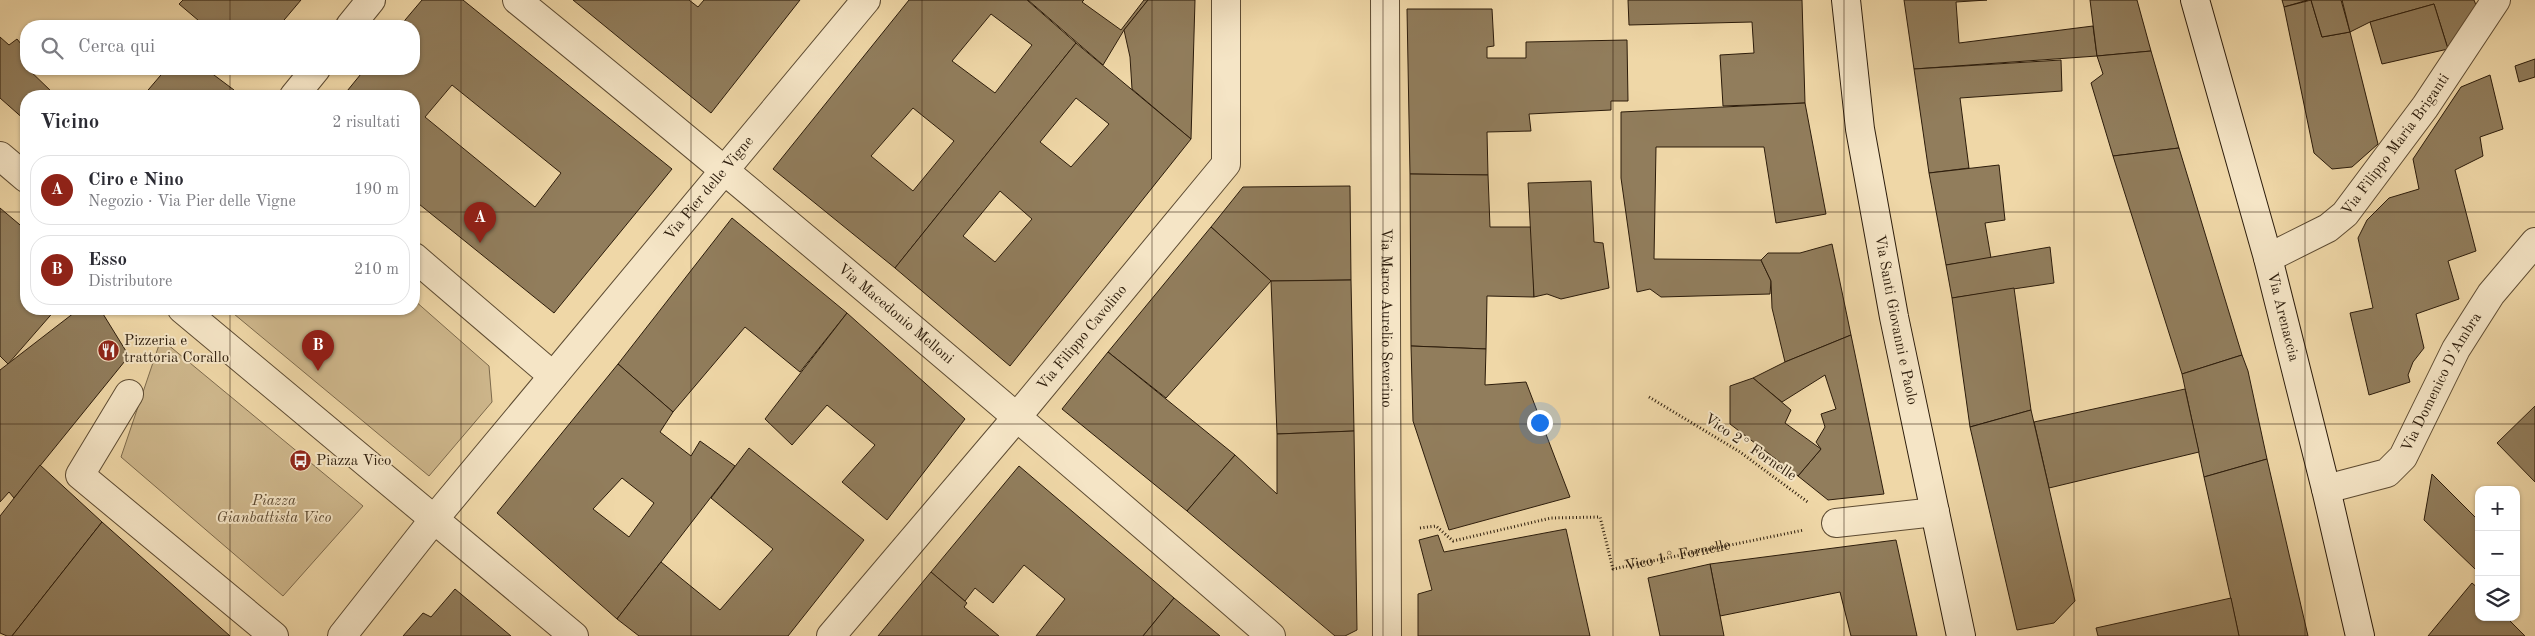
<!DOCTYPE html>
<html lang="it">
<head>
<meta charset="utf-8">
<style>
	body { margin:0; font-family:"Old Standard TT",serif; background:#f7f7f7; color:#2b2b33 }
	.controls { position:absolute; right:15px; bottom:15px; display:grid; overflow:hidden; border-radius:10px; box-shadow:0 1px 4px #0004 }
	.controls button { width:45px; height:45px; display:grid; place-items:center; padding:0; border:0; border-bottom:1px solid #e1e1e2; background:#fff; color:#2b2b33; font:25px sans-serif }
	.you { position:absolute; left:1539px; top:422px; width:18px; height:18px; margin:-12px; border:4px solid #fff; border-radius:50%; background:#1a73e8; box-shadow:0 0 0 8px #1a73e833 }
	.badge { display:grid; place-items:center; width:32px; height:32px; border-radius:50%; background:#8f2418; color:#fff; font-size:16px; font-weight:700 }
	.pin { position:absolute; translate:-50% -41px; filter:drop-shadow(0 1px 2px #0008) }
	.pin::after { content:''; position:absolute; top:26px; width:18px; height:15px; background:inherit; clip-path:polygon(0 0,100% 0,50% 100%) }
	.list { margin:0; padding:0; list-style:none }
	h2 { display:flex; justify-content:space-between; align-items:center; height:65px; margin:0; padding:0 20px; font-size:21px }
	h2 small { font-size:16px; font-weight:400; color:#7c7c81 }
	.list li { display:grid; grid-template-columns:32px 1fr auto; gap:15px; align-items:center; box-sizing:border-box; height:70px; margin:0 10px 10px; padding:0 10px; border:1px solid #e1e1e2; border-radius:20px }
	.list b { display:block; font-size:19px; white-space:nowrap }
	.list p { margin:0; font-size:16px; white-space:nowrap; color:#7c7c81 }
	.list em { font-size:16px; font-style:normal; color:#7c7c81 }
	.icon { flex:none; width:28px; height:28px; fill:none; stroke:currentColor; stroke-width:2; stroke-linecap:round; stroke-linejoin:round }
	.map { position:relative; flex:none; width:2535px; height:636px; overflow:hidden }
	.search { position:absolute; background:#fff; box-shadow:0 1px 4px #0004; left:20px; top:20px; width:400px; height:55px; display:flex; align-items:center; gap:12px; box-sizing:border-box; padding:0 18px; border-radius:20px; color:#7c7c81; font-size:19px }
	.panel { position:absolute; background:#fff; box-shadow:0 1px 4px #0004; left:20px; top:90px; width:400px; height:225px; border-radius:20px }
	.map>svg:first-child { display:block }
	.green { fill:#ceb78c; stroke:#7d6a4c }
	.building { fill:#917d5c; stroke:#2c1c0b; fill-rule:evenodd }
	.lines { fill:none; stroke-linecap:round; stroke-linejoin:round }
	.street-casing { stroke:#5d4b32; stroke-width:30 }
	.secondary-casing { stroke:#2c1c0b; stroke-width:30 }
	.path { stroke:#2c1c0b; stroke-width:3; stroke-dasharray:1 2.5; stroke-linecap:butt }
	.street { stroke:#f5e5c6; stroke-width:28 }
	.secondary { stroke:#f5e5c6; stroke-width:28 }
	.grid { fill:none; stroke:#2c1c0b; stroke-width:1; stroke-opacity:0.55 }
	.labels { text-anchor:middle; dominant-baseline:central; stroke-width:4; stroke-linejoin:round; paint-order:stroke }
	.street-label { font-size:15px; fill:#2c1c0b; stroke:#f5e5c6 }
	.poi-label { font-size:15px; fill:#2c1c0b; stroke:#f5e5c6; text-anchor:start }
	.park-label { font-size:15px; font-style:italic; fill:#5d4a32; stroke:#f5e5c6 }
</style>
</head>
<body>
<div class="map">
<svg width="2535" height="636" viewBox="0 0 2535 636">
	<rect width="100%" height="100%" fill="#efd7a7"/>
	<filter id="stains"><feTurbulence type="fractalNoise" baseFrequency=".004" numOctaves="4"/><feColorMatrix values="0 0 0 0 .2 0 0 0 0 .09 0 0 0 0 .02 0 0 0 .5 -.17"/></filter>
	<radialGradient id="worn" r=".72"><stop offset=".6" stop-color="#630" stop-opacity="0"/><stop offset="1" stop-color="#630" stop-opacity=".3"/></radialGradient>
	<g class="green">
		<path d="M414,300L489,366L492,402L429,476L228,309H414Z"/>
		<path d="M161,339L363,506L283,596L121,457Z"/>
	</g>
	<g class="building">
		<path d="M183,0H301L279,26H205L179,4Z"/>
		<path d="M422,0H463L672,169L554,313L414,200V96H343L365,69H414V26H400ZM452,85L561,173L535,207L425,117Z"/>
		<path d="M573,0H689L698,7L704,0H800L711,113Z"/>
		<path d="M909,0H1027L1076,43L895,268L773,169ZM991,14L1032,45L995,93L952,61ZM913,108L954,141L913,191L871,156Z"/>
		<path d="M1028,0H1084L1082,2L1121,30L1144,0H1148L1124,30L1103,65Z"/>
		<path d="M1148,0H1195L1191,139L1132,89L1130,57L1124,30Z"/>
		<path d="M1628,0H1802L1805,103L1723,106L1720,55L1754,53L1752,22L1629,25Z"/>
		<path d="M1904,0H1987L1956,2L1959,43L2093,26L2097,56L1914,69Z"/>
		<path d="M2090,0H2137L2151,51L2097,56Z"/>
		<path d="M2282,0H2308L2284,7Z"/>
		<path d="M2311,0L2322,37L2350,32L2378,144L2352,167L2332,169L2314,153L2284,7Z"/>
		<path d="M2311,0H2341L2350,32L2322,37Z"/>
		<path d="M2342,0H2474L2476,5L2448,49L2434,4L2370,22L2350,32Z"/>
		<path d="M2434,4L2448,49L2382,64L2370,22Z"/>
		<path d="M1407,9H1492L1494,46L1487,47V58H1526V42L1627,40L1628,101H1611V110L1529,114L1531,131L1487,132L1488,175L1410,174Z"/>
		<path d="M0,37L9,45L17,39L26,50V62L24,65L53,93L50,96H26V121L0,98Z"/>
		<path d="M1076,43L1191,139L1010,366L895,268ZM1076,98L1109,124L1071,167L1040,142ZM1000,191L1032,219L995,262L963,236Z"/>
		<path d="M2151,51L2179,148L2113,156L2091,83L2103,74L2097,56Z"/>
		<path d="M2535,59V77L2519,82L2515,66Z"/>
		<path d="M2061,60L2062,91L1960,98L1969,168L1929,173L1914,69Z"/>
		<path d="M166,69H206L234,90L229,96H143Z"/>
		<path d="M2490,75L2503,129L2480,137L2483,156L2455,170L2476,251L2448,261L2459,299L2416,314L2424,348L2413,362L2408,375L2410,382L2369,395L2350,313L2373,308L2358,238L2367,220L2389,198L2419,189L2413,159L2461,87Z"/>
		<path d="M1805,103L1826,214L1776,223L1764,147H1656L1654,259L1761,260L1771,281L1770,294L1661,297L1650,289L1637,292L1621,178V112Z"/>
		<path d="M2179,148L2242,355L2182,374L2113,156Z"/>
		<path d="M1999,165L2005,220L1985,223L1991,258L1946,265L1929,173Z"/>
		<path d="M1410,174L1488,175L1490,227H1532L1534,297L1487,296L1486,349L1411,346Z"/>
		<path d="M1591,181L1594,242L1603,243L1609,288L1561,299L1547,294L1534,297L1528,183Z"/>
		<path d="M1350,186L1351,280L1271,281L1211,227L1243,187Z"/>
		<path d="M0,208L26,230V309H56L8,364L0,356Z"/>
		<path d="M732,218L847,313L800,372L745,327L673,412L618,364Z"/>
		<path d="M1211,227L1271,281L1166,398L1108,352Z"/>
		<path d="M1832,244L1851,335L1785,362L1772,308L1771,281L1761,260L1768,253H1800Z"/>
		<path d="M2050,247L2054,283L1952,298L1946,265Z"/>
		<path d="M1351,280L1354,431L1277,434L1271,281Z"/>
		<path d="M2014,288L2031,410L1970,427L1952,298Z"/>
		<path d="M79,309H100L129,356L14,498L9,492L0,502V370Z"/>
		<path d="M847,313L965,419L887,520L842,482L875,445L827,405L792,445L765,419Z"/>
		<path d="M1851,335L1884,494L1828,500L1798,476L1821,449L1816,442L1825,427L1821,414L1836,409L1825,375L1782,402L1753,378L1785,362Z"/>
		<path d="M1411,346L1486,349L1485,385L1526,382L1570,497L1449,530L1413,421Z"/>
		<path d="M1108,352L1235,455L1187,511L1062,409Z"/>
		<path d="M2242,355L2248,371L2267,459L2204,477L2182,374Z"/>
		<path d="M618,364L673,412L660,432L691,456L700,441L735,466L617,619L497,513ZM622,478L654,503L629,537L593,509Z"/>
		<path d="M1753,378L1791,410L1785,423L1821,449L1798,476L1730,424V386Z"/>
		<path d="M2185,389L2199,452L2049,488L2034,422Z"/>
		<path d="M2535,406V482L2497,443Z"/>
		<path d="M2031,410L2075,601L2054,623L2017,630L1970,427Z"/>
		<path d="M1354,431L1357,630L1345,636H1335L1187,511L1235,455L1277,494V434Z"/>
		<path d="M749,448L864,540L788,636H639L617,619L661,562L720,610L773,549L711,498Z"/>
		<path d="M2267,459L2308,636H2239L2204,477Z"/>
		<path d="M40,465L102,522L12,636H7L0,633V516Z"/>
		<path d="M1019,466L1174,598L1143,636H1036L1065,599L1024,565L993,603L975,588L965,601L931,572Z"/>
		<path d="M2432,474L2479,521V565L2475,569L2424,520Z"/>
		<path d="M102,522L230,636H12Z"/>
		<path d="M1566,529L1590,636H1418V594L1432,590L1419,540L1438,535L1444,552Z"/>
		<path d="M1896,540L1917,636H1851L1840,592L1720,616L1710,564Z"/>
		<path d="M1710,564L1724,636H1660L1648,578Z"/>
		<path d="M931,572L967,603L964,607L999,636H878Z"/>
		<path d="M2472,583L2479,589V617H2506L2525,636H2428Z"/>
		<path d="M455,589L511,636H403L423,613L431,617Z"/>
		<path d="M1174,598L1220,636H1143Z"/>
		<path d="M2231,598L2239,636H2098L2096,628Z"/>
	</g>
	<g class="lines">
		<defs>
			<g id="street">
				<path id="s2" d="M517,0C772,207 1022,420 1271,636"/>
				<path id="s3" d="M1385,0L1387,636"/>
				<path d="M350,26L371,0"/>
				<path d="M294,96L316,69"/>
				<path d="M0,156L26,178"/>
				<path d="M414,257L553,376"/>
				<path id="s4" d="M2268,258L2328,228L2345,214L2425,107L2496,0"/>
				<path d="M182,309L574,636"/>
				<path d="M129,394L80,475L274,636"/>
				<path id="s5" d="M2326,489L2387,473L2403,457L2456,349L2491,294L2535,242"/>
				<path d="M1836,523L1935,512"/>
				<path id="s6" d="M342,636L435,518L866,0"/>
				<path id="s7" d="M831,636L1006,430L1226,164V0"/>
			</g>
			<g id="secondary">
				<path id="s8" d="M1846,0L1860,129L1894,317L1961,636"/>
				<path id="s9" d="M2195,0L2268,258L2326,489L2360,636"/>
			</g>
		</defs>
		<use href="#street" class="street-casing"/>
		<use href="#secondary" class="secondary-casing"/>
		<g class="path">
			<path d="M1649,397L1740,452L1809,503"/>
			<path id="s1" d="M1420,528L1436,526L1453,541L1551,518L1600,517L1613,569L1804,530"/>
		</g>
		<use href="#street" class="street"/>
		<use href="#secondary" class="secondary"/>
	</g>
	<path class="grid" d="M230,0V26M461,0V636M691,0V636M922,0V636M1152,0V636M1383,0V636M1613,0V636M1844,0V636M2074,0V636M2305,0V636M230,69V96M0,212H26M414,212H2535M230,309V636M0,424H2535"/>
	<defs>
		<symbol id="restaurant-disc" viewBox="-11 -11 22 22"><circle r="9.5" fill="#8f2418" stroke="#f5e5c6"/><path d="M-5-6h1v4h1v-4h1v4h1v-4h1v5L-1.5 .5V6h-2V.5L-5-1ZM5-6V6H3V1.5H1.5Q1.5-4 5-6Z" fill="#fff"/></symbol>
		<symbol id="bus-disc" viewBox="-11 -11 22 22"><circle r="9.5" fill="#8f2418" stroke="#f5e5c6"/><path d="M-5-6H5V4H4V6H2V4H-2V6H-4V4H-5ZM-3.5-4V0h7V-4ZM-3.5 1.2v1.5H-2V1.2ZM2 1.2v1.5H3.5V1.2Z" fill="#fff"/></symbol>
	</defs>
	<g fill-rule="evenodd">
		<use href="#restaurant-disc" x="96" y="338" width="25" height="25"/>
		<use href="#bus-disc" x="288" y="448" width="25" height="25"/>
	</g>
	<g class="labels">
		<g class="street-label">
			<text stroke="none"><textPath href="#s4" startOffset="175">Via Filippo Maria Briganti</textPath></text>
			<text stroke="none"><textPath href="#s6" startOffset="579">Via Pier delle Vigne</textPath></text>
			<text stroke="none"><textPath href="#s2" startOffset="492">Via Macedonio Melloni</textPath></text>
			<text stroke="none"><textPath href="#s9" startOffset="329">Via Arenaccia</textPath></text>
			<text stroke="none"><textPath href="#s3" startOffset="318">Via Marco Aurelio Severino</textPath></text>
			<text stroke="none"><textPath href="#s8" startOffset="324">Via Santi Giovanni e Paolo</textPath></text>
			<text stroke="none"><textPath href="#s7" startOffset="390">Via Filippo Cavolino</textPath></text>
			<text stroke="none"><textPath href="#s5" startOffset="170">Via Domenico D'Ambra</textPath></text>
			<text transform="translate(1750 448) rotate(34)">Vico 2° Fornelle</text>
			<text stroke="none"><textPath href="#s1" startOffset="308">Vico 1° Fornelle</textPath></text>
		</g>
		<g class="poi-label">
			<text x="124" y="341">Pizzeria e<tspan x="124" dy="17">trattoria Corallo</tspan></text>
			<text x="316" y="461">Piazza Vico</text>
		</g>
		<g class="park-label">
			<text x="274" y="501">Piazza<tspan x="274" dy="17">Gianbattista Vico</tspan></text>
		</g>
	</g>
	<rect width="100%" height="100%" filter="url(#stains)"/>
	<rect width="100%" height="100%" fill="url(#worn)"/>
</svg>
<div class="controls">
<button>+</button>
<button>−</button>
<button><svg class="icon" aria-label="layers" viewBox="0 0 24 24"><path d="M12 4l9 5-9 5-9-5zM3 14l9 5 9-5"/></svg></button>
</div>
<div class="you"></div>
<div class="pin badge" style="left:480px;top:243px">A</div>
<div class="pin badge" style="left:318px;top:371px">B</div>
<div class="search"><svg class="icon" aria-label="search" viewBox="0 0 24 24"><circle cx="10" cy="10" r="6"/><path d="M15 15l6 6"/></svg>Cerca qui</div>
<section class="panel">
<h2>Vicino<small>2 risultati</small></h2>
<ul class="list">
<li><span class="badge">A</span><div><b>Ciro e Nino</b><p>Negozio · Via Pier delle Vigne</p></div><em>190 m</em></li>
<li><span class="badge">B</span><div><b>Esso</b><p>Distributore</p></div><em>210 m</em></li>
</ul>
</section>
</div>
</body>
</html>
